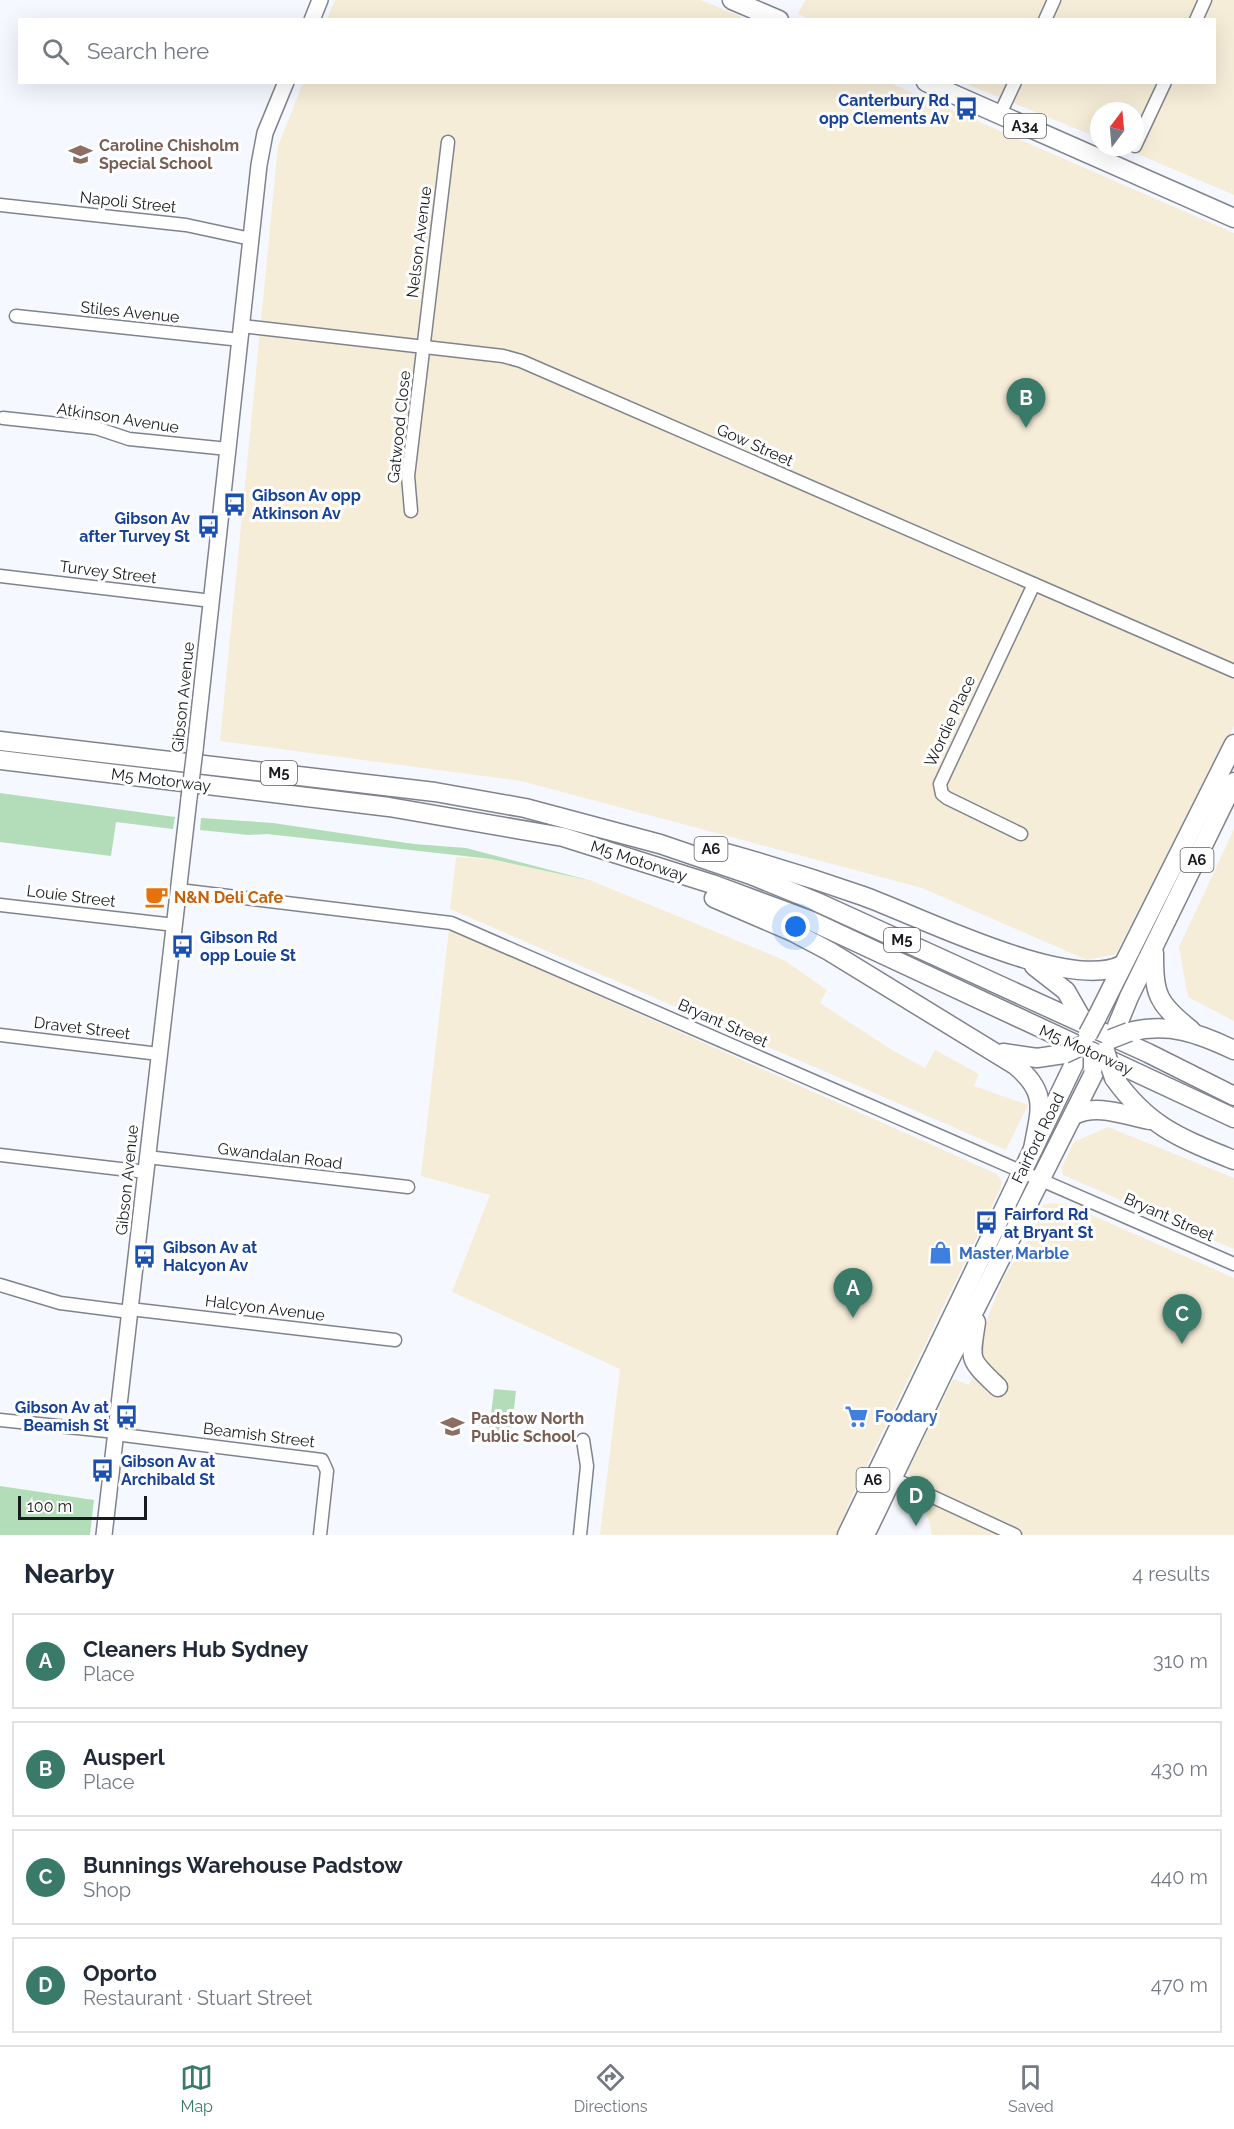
<!DOCTYPE html>
<html lang="en">
<head>
<meta charset="utf-8">
<style>
	body { margin:0; font-family:Raleway,sans-serif; background:#f2f2f3; color:#1f2937 }
	.compass { position:absolute; left:1090px; top:102px; width:54px; height:54px; border-radius:50%; background:#fff; box-shadow:0 6px 24px #0002; rotate:16deg }
	.scale { position:absolute; left:18px; bottom:15px; width:129px; box-sizing:border-box; padding-left:6px; border:3px solid #191b1e; border-top:0; font-size:16px; line-height:21px; white-space:nowrap; color:#191b1e; -webkit-text-stroke:4px #fff; paint-order:stroke }
	.you { position:absolute; left:796px; top:927px; width:21px; height:21px; margin:-15px; border:4px solid #fff; border-radius:50%; background:#1a73e8; box-shadow:0 0 0 9px #1a73e833 }
	.badge { display:grid; place-items:center; width:39px; height:39px; border-radius:50%; background:#397a69; color:#fff; font-size:20px; font-weight:700 }
	.pin { position:absolute; translate:-50% -50px; filter:drop-shadow(0 2px 3px #0008) }
	.pin::after { content:''; position:absolute; top:32px; width:21px; height:18px; background:inherit; clip-path:polygon(0 0,100% 0,50% 100%) }
	.list { margin:0; padding:0; list-style:none }
	h2 { display:flex; justify-content:space-between; align-items:center; height:78px; margin:0; padding:0 24px; font-size:26px }
	h2 small { font-size:20px; font-weight:400; color:#747a83 }
	.list li { display:grid; grid-template-columns:39px 1fr auto; gap:18px; align-items:center; box-sizing:border-box; height:96px; margin:0 12px 12px; padding:0 12px; border:2px solid #e0e1e3; border-radius:0px }
	.list b { display:block; font-size:22px; white-space:nowrap }
	.list p { margin:0; font-size:20px; white-space:nowrap; color:#747a83 }
	.list em { font-size:20px; font-style:normal; color:#747a83 }
	.icon { flex:none; width:33px; height:33px; fill:none; stroke:currentColor; stroke-width:2; stroke-linecap:round; stroke-linejoin:round }
	.map { position:relative; flex:none; width:1234px; height:1535px; overflow:hidden }
	.search { position:absolute; background:#fff; box-shadow:0 6px 24px #0002; left:18px; right:18px; top:18px; height:66px; display:flex; align-items:center; gap:15px; box-sizing:border-box; padding:0 21px; border-radius:0px; color:#747a83; font-size:22px }
	.sheet { height:510px; background:#fff }
	nav { display:flex; justify-content:space-around; align-items:center; box-sizing:border-box; height:84px; border-top:2px solid #e0e1e3; background:#fff; font-size:16px; color:#747a83 }
	nav a { display:grid; justify-items:center; gap:3px }
	nav .on { color:#397a69 }
	.map>svg:first-child { display:block }
	.industrial { fill:#f6edd8 }
	.green { fill:#b3ddb8 }
	.lines { fill:none; stroke-linecap:round; stroke-linejoin:round }
	.minor-casing { stroke:#7f838c; stroke-width:15 }
	.major-casing { stroke:#7f838c; stroke-width:18 }
	.highway-casing { stroke:#7f838c; stroke-width:21 }
	.minor { stroke:#fff; stroke-width:12 }
	.major { stroke:#fff; stroke-width:15 }
	.highway { stroke:#fff; stroke-width:18 }
	.major-bridge-casing { stroke:#7f838c; stroke-width:18; stroke-linecap:butt }
	.highway-bridge-casing { stroke:#7f838c; stroke-width:21; stroke-linecap:butt }
	.major-bridge { stroke:#fff; stroke-width:15 }
	.highway-bridge { stroke:#fff; stroke-width:18 }
	.labels { text-anchor:middle; dominant-baseline:central; stroke-width:6; stroke-linejoin:round; paint-order:stroke }
	.shield { fill:#fff; stroke:#5e5f62; stroke-width:1.5 }
	.shield-label { font-size:15px; font-weight:bold; fill:#191b1e }
	.transit-label { font-size:16px; font-weight:bold; fill:#164399; stroke:#fff; text-anchor:start }
	.education-label { font-size:16px; font-weight:bold; fill:#785e54; stroke:#fff; text-anchor:start }
	.street-label { font-size:16px; fill:#191b1e; stroke:#fff }
	.food-label { font-size:16px; font-weight:bold; fill:#c56008; stroke:#fff; text-anchor:start }
	.shop-label { font-size:16px; font-weight:bold; fill:#366cbe; stroke:#fff; text-anchor:start }
</style>
</head>
<body>
<div class="map">
<svg width="1234" height="1535" viewBox="0 0 1234 1535">
	<rect width="100%" height="100%" fill="#f5f8fe"/>
	<g class="industrial">
		<path d="M335,0H701L746,19H327Z"/>
		<path d="M805,0H1234V195L1121,147H1135V111H1099V138L964,83L1214,82V20H812L798,14Z"/>
		<path d="M303,83H890L1234,233V726L1116,954L1087,960L922,888L521,781L220,741L278,146Z"/>
		<path d="M1234,829V1021L1188,997L1179,947Z"/>
		<path d="M456,857L491,859L592,881L784,960L827,990L820,1003L892,1050L925,1068L935,1050L979,1074L974,1086L1028,1105L1006,1150L450,909Z"/>
		<path d="M449,929L997,1174L1001,1180V1187L853,1494L837,1535H600L620,1369L452,1292L490,1195L421,1176Z"/>
		<path d="M1108,1127L1234,1178V1249L1063,1175L1062,1167L1074,1142Z"/>
		<path d="M1050,1203L1069,1205L1234,1278V1535H932L925,1506L916,1503L924,1487L912,1480L908,1471L953,1379L969,1385L980,1363L981,1334L1004,1277L1034,1230L1043,1205Z"/>
	</g>
	<g class="green">
		<path d="M0,793L175,817L173,829L116,822L111,856L0,842Z"/>
		<path d="M201,818L273,823L414,844L466,848L592,881L491,859L267,834L249,835L200,830Z"/>
		<path d="M494,1389L516,1391L511,1435L489,1432Z"/>
		<path d="M0,1486L94,1500L90,1535H0Z"/>
	</g>
	<g class="lines">
		<defs>
			<g id="minor">
				<path d="M1045,20L1054,0"/>
				<path d="M1196,20L1205,0"/>
				<path d="M1000,114L1015,82"/>
				<path d="M1135,146L1165,82"/>
				<path d="M0,205L186,225L251,239"/>
				<path d="M16,316L241,340"/>
				<path d="M242,326L503,356L521,361L1234,671"/>
				<path d="M3,418L96,428L129,439L228,449"/>
				<path d="M411,511L408,476L448,142"/>
				<path d="M0,576L212,601"/>
				<path d="M1021,834L947,798L942,794L940,784L1034,584"/>
				<path d="M179,890L451,923L1234,1264"/>
				<path d="M0,905L175,925"/>
				<path d="M0,1035L159,1054"/>
				<path d="M0,1155L146,1172"/>
				<path d="M147,1157L408,1187"/>
				<path d="M0,1285L60,1303L130,1312"/>
				<path d="M130,1309L395,1340"/>
				<path d="M0,1420L116,1432"/>
				<path d="M115,1434L322,1460L327,1471L320,1535"/>
				<path d="M892,1478L1015,1535"/>
				<path d="M580,1535L587,1466L583,1440"/>
			</g>
			<g id="major">
				<path d="M312,20L320,0"/>
				<path d="M195,750L259,165L265,133L286,82"/>
				<path d="M104,1535L189,798"/>
			</g>
			<g id="highway">
				<path d="M732,0L779,20"/>
				<path d="M926,82L1234,218"/>
				<path d="M0,741L435,792L525,808L660,844L751,875L817,902L1148,1053L1234,1096"/>
				<path d="M0,760L389,807L563,837L712,884L809,920L1234,1118"/>
				<path d="M707,848C760,862 812,878 863,896C921,917 1068,992 1122,965"/>
				<path d="M714,898L793,932L829,951L1015,1065C1049,1093 1040,1110 1033,1149"/>
				<path d="M1154,953C1154,995 1157,1003 1191,1030"/>
				<path d="M1034,966L1066,991L1082,1019"/>
				<path d="M1097,1017L1234,744"/>
				<path d="M1117,1026L1129,997L1234,782"/>
				<path d="M1129,1032C1169,1022 1198,1033 1234,1050"/>
				<path d="M1003,1053L1037,1058L1064,1054"/>
				<path d="M1114,1078C1149,1127 1180,1138 1234,1160"/>
				<path d="M1074,1115C1098,1103 1126,1116 1150,1120"/>
				<path d="M976,1322C970,1362 968,1358 998,1387"/>
				<path d="M847,1535L1076,1060"/>
				<path d="M865,1535L945,1369L1096,1069"/>
			</g>
		</defs>
		<use href="#minor" class="minor-casing"/>
		<use href="#major" class="major-casing"/>
		<use href="#highway" class="highway-casing"/>
		<use href="#minor" class="minor"/>
		<use href="#major" class="major"/>
		<use href="#highway" class="highway"/>
		<defs>
			<path id="major-bridge" d="M189,798L195,750"/>
			<g id="highway-bridge">
				<path d="M1088,1034L1097,1017"/>
				<path d="M1111,1039L1129,1032"/>
				<path d="M1105,1051L1114,1078"/>
				<path d="M1093,1052V1068"/>
				<path d="M1064,1054L1083,1045"/>
			</g>
		</defs>
		<use href="#major-bridge" class="major-bridge-casing"/>
		<use href="#highway-bridge" class="highway-bridge-casing"/>
		<use href="#major-bridge" class="major-bridge"/>
		<use href="#highway-bridge" class="highway-bridge"/>
	</g>
	<defs>
		<symbol id="bus-bare" viewBox="-9 -9 18 18"><path d="M-5-6H5V4H4V6H2V4H-2V6H-4V4H-5ZM-3.5-4V0h7V-4ZM-3.5 1.2v1.5H-2V1.2ZM2 1.2v1.5H3.5V1.2Z" fill="#1a4fb4" stroke="#fff" stroke-width="2.5" paint-order="stroke"/></symbol>
		<symbol id="school-bare" viewBox="-9 -9 18 18"><path d="M0-5L7-2L0 1L-7-2ZM-4 1L0 2.5L4 1V4Q0 6-4 4Z" fill="#8d6e63" stroke="#fff" stroke-width="2.5" paint-order="stroke"/></symbol>
		<symbol id="cafe-bare" viewBox="-9 -9 18 18"><path d="M-5.5-4.5H6V0H3Q3 3.5 0 3.5H-2.5Q-5.5 3.5-5.5 0ZM3-3.2v2h1.7v-2ZM-6 4.5H4V6H-6Z" fill="#e8710a" stroke="#fff" stroke-width="2.5" paint-order="stroke"/></symbol>
		<symbol id="shop-bare" viewBox="-9 -9 18 18"><path d="M-5-2.5h2.3a2.7 3.5 0 0 1 5.4 0H5L5.5 6h-11ZM-1.5-2.5h3a1.5 2.3 0 0 0-3 0Z" fill="#3f7fe0" stroke="#fff" stroke-width="2.5" paint-order="stroke"/></symbol>
		<symbol id="supermarket-bare" viewBox="-9 -9 18 18"><path d="M-6-5.5h2.5l.6 2H6L4.5 2H-2.5L-4.4-4H-6ZM-1.5 3.2a1.3 1.3 0 1 0 .1 0ZM3 3.2a1.3 1.3 0 1 0 .1 0Z" fill="#3f7fe0" stroke="#fff" stroke-width="2.5" paint-order="stroke"/></symbol>
	</defs>
	<g fill-rule="evenodd">
		<use href="#bus-bare" x="950" y="92" width="33" height="33"/>
		<use href="#school-bare" x="64" y="138" width="33" height="33"/>
		<use href="#bus-bare" x="218" y="488" width="33" height="33"/>
		<use href="#bus-bare" x="192" y="510" width="33" height="33"/>
		<use href="#cafe-bare" x="140" y="880" width="33" height="33"/>
		<use href="#bus-bare" x="166" y="930" width="33" height="33"/>
		<use href="#bus-bare" x="970" y="1206" width="33" height="33"/>
		<use href="#shop-bare" x="924" y="1236" width="33" height="33"/>
		<use href="#bus-bare" x="128" y="1240" width="33" height="33"/>
		<use href="#bus-bare" x="110" y="1400" width="33" height="33"/>
		<use href="#supermarket-bare" x="840" y="1400" width="33" height="33"/>
		<use href="#school-bare" x="436" y="1410" width="33" height="33"/>
		<use href="#bus-bare" x="86" y="1454" width="33" height="33"/>
	</g>
	<g class="labels">
		<g class="shield">
			<rect x="1004" y="114" width="42" height="24" rx="4.5"/>
			<rect x="261" y="761" width="36" height="24" rx="4.5"/>
			<rect x="694.5" y="837" width="33" height="24" rx="4.5"/>
			<rect x="1180.5" y="848" width="33" height="24" rx="4.5"/>
			<rect x="884" y="928" width="36" height="24" rx="4.5"/>
			<rect x="856.5" y="1468" width="33" height="24" rx="4.5"/>
		</g>
		<g class="shield-label">
			<text x="1025" y="126">A34</text>
			<text x="279" y="773">M5</text>
			<text x="711" y="849">A6</text>
			<text x="1197" y="860">A6</text>
			<text x="902" y="940">M5</text>
			<text x="873" y="1480">A6</text>
		</g>
		<g class="transit-label">
			<text x="949" y="100" text-anchor="end">Canterbury Rd<tspan x="949" dy="18">opp Clements Av</tspan></text>
			<text x="252" y="495">Gibson Av opp<tspan x="252" dy="18">Atkinson Av</tspan></text>
			<text x="190" y="518" text-anchor="end">Gibson Av<tspan x="190" dy="18">after Turvey St</tspan></text>
			<text x="200" y="937">Gibson Rd<tspan x="200" dy="18">opp Louie St</tspan></text>
			<text x="1004" y="1214">Fairford Rd<tspan x="1004" dy="18">at Bryant St</tspan></text>
			<text x="163" y="1247">Gibson Av at<tspan x="163" dy="18">Halcyon Av</tspan></text>
			<text x="109" y="1407" text-anchor="end">Gibson Av at<tspan x="109" dy="18">Beamish St</tspan></text>
			<text x="121" y="1461">Gibson Av at<tspan x="121" dy="18">Archibald St</tspan></text>
		</g>
		<g class="education-label">
			<text x="99" y="145">Caroline Chisholm<tspan x="99" dy="18">Special School</tspan></text>
			<text x="471" y="1418">Padstow North<tspan x="471" dy="18">Public School</tspan></text>
		</g>
		<g class="street-label">
			<text transform="translate(128 202) rotate(6)">Napoli Street</text>
			<text transform="translate(419 242) rotate(-83)">Nelson Avenue</text>
			<text transform="translate(130 312) rotate(6)">Stiles Avenue</text>
			<text transform="translate(118 418) rotate(9)">Atkinson Avenue</text>
			<text transform="translate(399 427) rotate(-84)">Gatwood Close</text>
			<text transform="translate(755 445) rotate(24)">Gow Street</text>
			<text transform="translate(108 572) rotate(7)">Turvey Street</text>
			<text transform="translate(183 697) rotate(-84)">Gibson Avenue</text>
			<text transform="translate(950 721) rotate(-65)">Wordie Place</text>
			<text transform="translate(161 780) rotate(7)">M5 Motorway</text>
			<text transform="translate(639 861) rotate(18)">M5 Motorway</text>
			<text transform="translate(71 896) rotate(7)">Louie Street</text>
			<text transform="translate(723 1023) rotate(24)">Bryant Street</text>
			<text transform="translate(82 1028) rotate(7)">Dravet Street</text>
			<text transform="translate(1086 1050) rotate(24)">M5 Motorway</text>
			<text transform="translate(1038 1138) rotate(-64)">Fairford Road</text>
			<text transform="translate(280 1156) rotate(7)">Gwandalan Road</text>
			<text transform="translate(127 1180) rotate(-84)">Gibson Avenue</text>
			<text transform="translate(1169 1217) rotate(24)">Bryant Street</text>
			<text transform="translate(265 1308) rotate(7)">Halcyon Avenue</text>
			<text transform="translate(259 1435) rotate(7)">Beamish Street</text>
		</g>
		<g class="food-label">
			<text x="174" y="897">N&amp;N Deli Cafe</text>
		</g>
		<g class="shop-label">
			<text x="959" y="1253">Master Marble</text>
			<text x="875" y="1416">Foodary</text>
		</g>
	</g>
</svg>
<svg class="compass" viewBox="-18 -18 36 36"><path d="M0-13l5 13h-10z" fill="#e53935"/><path d="M0 13l5-13h-10z" fill="#747a83"/></svg>
<div class="scale">100 m</div>
<div class="you"></div>
<div class="pin badge" style="left:853px;top:1318px">A</div>
<div class="pin badge" style="left:1026px;top:428px">B</div>
<div class="pin badge" style="left:1182px;top:1344px">C</div>
<div class="pin badge" style="left:916px;top:1526px">D</div>
<div class="search"><svg class="icon" aria-label="search" viewBox="0 0 24 24"><circle cx="10" cy="10" r="6"/><path d="M15 15l6 6"/></svg>Search here</div>
</div>
<section class="sheet">
<h2>Nearby<small>4 results</small></h2>
<ul class="list">
<li><span class="badge">A</span><div><b>Cleaners Hub Sydney</b><p>Place</p></div><em>310 m</em></li>
<li><span class="badge">B</span><div><b>Ausperl</b><p>Place</p></div><em>430 m</em></li>
<li><span class="badge">C</span><div><b>Bunnings Warehouse Padstow</b><p>Shop</p></div><em>440 m</em></li>
<li><span class="badge">D</span><div><b>Oporto</b><p>Restaurant · Stuart Street</p></div><em>470 m</em></li>
</ul>
</section>
<nav>
<a class="on"><svg class="icon" aria-label="map" viewBox="0 0 24 24"><path d="M3 6l6-2 6 2 6-2v14l-6 2-6-2-6 2zM9 4v14M15 6v14"/></svg>Map</a>
<a><svg class="icon" aria-label="directions" viewBox="0 0 24 24"><path d="M12 3l9 9-9 9-9-9zM9 14v-3h6M13 9l2 2-2 2"/></svg>Directions</a>
<a><svg class="icon" aria-label="saved" viewBox="0 0 24 24"><path d="M7 4h10v16l-5-4-5 4z"/></svg>Saved</a>
</nav>
</body>
</html>
